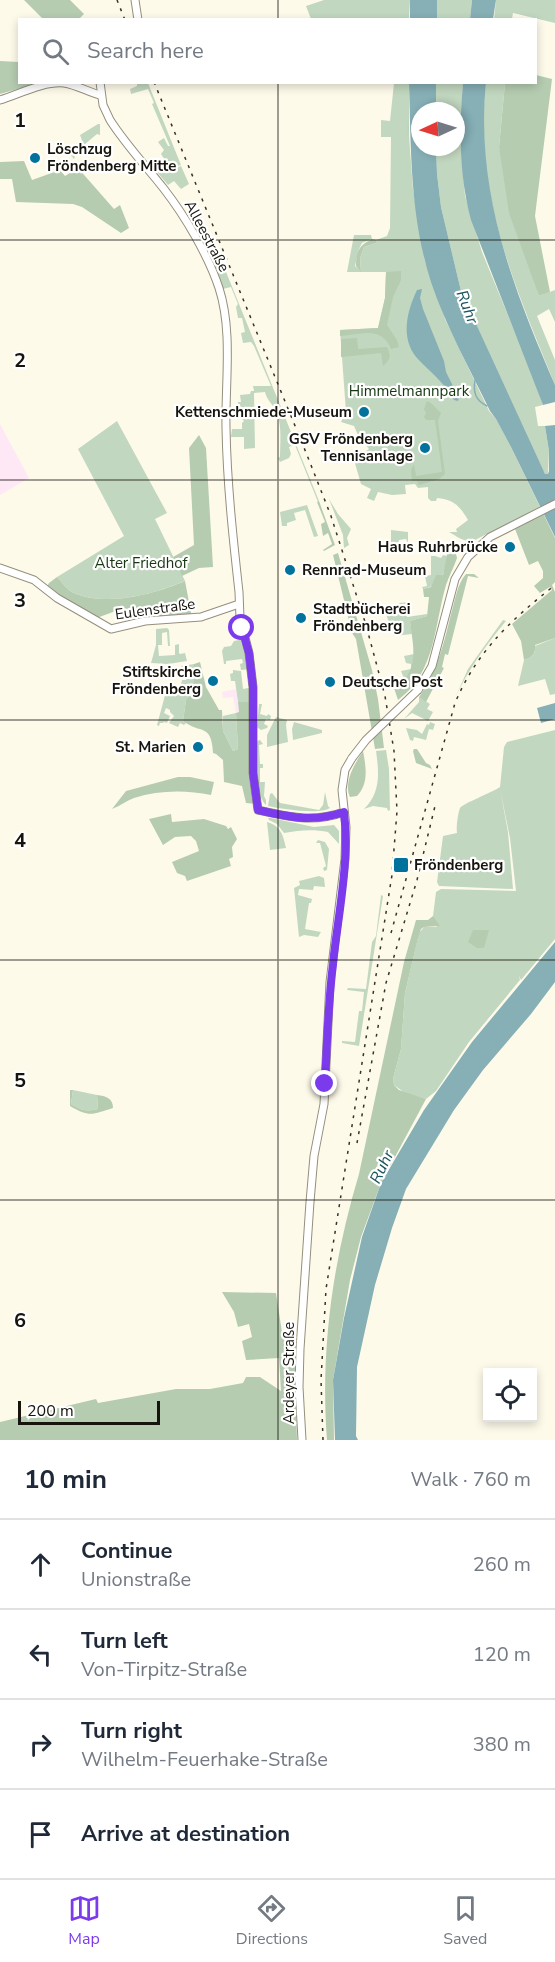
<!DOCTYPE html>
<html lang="en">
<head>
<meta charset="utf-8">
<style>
	body { margin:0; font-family:"Nunito Sans",sans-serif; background:#f6f6f7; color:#1f2937 }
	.controls { position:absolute; right:18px; bottom:18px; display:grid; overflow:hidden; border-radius:0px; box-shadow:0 3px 9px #0003 }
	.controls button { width:54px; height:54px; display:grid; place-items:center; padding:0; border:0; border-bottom:2px solid #e0e1e3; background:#fff; color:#1f2937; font:30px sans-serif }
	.compass { position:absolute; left:411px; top:102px; width:54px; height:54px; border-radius:50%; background:#fff; box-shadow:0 3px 9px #0003; rotate:266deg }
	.scale { position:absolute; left:18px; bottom:15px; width:142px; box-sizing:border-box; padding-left:6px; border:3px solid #16140d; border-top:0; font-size:16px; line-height:21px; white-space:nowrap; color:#16140d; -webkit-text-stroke:4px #fff; paint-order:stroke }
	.stop { position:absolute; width:18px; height:18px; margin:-14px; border:4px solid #7c3aed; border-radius:50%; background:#fff }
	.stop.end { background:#7c3aed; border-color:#fff; box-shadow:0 2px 6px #0008 }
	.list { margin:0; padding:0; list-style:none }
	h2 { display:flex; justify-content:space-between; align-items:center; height:78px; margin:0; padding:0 24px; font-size:26px }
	h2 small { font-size:20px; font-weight:400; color:#747a83 }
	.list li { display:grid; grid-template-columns:39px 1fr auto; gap:18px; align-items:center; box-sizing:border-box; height:90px; padding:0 24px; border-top:2px solid #e0e1e3 }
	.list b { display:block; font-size:22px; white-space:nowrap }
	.list p { margin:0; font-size:20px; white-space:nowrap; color:#747a83 }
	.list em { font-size:20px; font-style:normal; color:#747a83 }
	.icon { flex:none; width:33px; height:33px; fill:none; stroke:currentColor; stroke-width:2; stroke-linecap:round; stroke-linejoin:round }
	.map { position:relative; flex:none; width:555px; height:1440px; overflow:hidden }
	.search { position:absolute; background:#fff; box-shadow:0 3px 9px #0003; left:18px; right:18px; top:18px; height:66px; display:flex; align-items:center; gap:15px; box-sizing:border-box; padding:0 21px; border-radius:0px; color:#747a83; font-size:22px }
	.sheet { height:438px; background:#fff }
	nav { display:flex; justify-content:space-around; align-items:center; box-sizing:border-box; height:84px; border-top:2px solid #e0e1e3; background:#fff; font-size:16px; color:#747a83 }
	nav a { display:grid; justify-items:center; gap:3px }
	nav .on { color:#7c3aed }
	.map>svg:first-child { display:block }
	.education { fill:#ffe8f6 }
	.green { fill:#c2d7bf }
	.forest { fill:#b5ccb1 }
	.water { fill:#86afb6 }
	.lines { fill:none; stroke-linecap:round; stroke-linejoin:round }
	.stream { stroke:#86afb6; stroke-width:1.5 }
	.secondary-casing { stroke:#948f7d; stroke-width:9 }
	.secondary { stroke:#fff; stroke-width:7 }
	.rail { stroke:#35332b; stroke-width:1.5; stroke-dasharray:3 6; stroke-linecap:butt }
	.secondary-bridge-casing { stroke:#948f7d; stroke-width:9; stroke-linecap:butt }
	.secondary-bridge { stroke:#fff; stroke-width:7 }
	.route { stroke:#7c3aed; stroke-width:8 }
	.grid { fill:none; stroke:#16140d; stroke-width:1.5; stroke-opacity:0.55 }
	.poi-dot { fill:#00729c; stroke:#fff; stroke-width:2 }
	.labels { text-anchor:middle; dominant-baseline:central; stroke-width:4.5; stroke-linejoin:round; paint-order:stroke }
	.poi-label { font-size:15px; font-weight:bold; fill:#16140d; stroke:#fff; text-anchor:start }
	.street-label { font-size:15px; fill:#16140d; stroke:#fff }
	.park-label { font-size:15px; fill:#143710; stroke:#fff }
	.water-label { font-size:16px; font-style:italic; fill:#1a545d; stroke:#fff }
	.grid-label { font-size:20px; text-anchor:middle; font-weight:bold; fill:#16140d; stroke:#fff; stroke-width:4.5; stroke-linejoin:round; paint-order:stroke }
</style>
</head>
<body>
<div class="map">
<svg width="555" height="1440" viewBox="0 0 555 1440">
	<rect width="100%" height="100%" fill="#fefaea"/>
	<g class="education">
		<path d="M0,424L29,478L0,495Z"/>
		<path d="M236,689L239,712L236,713L233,697L223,698L222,692Z"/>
	</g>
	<g class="green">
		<path d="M324,0H410L409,19H311L306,6Z"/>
		<path d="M437,0H472L470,19H437Z"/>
		<path d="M496,0H555V23L513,13L512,19H494Z"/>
		<path d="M137,83H148L181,165L174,167L172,164L170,166L172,169L181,166L189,184L181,189L174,181L168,185L157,172L164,166L166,167L169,166L161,154L164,150L158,142L164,138L168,146H170L152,104L154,103L148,89L131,94L130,89L137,86Z"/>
		<path d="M394,83H409V136L413,189L425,261L445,319L489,411L496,419L511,447L540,507L475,540C464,543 458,537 449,532H457L456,529L468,520C460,506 453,499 437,498L436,501H431L428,498V487L418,488L415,484L405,485L406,494L392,495L378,492L374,501L367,498L371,489L361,484L354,460L369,449L358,435L354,426L341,422L346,412L340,330L378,328L385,298L386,272H347L354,235H371L372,239L362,243L359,249L355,266L361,271L360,258L364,247L376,243V240L387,236L390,228L391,137H381V120L390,121Z"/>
		<path d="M436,83H463L460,135L465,196L482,252L535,381L543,405L535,407L538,426H545L549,451L548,474H545L539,463L461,291L441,207L437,174L436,147H456V111H436Z"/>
		<path d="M486,83H505L499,147L539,296L555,290V322L549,309L537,316L555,360V385C515,287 473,192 486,83Z"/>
		<path d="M98,124H100V135L97,134L73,154L75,157L74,159L70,154L83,143L80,135Z"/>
		<path d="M220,257L319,501L318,502L295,445L289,447L291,454L289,458L280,462L278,458L280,457C280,443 282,426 277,413C274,405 267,401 265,392L254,393L255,448L244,449V437H231L232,429H242V423L244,421L242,419L244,411L238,409V402H241L240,395L250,394L251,391H254L253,386H271L254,346L251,342L243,343L241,333L245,332L242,318H238L236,307L238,304L231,287L223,289L212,261Z"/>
		<path d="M117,421L167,513L155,519L185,581C154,594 107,607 74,593C67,590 62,582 57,577L124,536L78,449Z"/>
		<path d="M329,499L338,514L351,529L347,538L349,545L344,548L343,535Z"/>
		<path d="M307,505L318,536L314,537L305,510L294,513L296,520L287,523V526H282L280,512Z"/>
		<path d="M391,530L408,532V543L406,539L399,540V547L391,544Z"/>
		<path d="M443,555L447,556C444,574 443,584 423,589L422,587L427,586L425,576L431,575V556H435L441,558Z"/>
		<path d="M410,602V605L405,606L407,617L427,614V616L410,621L412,634L394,636L386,614L399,612V603Z"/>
		<path d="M503,620L506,621C486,645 468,670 455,698L468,669Z"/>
		<path d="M167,628L169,630L170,646H168L167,632L162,633V645H158L159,656L175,655V645L179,644V653L180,654L185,653L187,661L168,664L151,663L156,645V629Z"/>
		<path d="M555,638V694L550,695L545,679L518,686L524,660C532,658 536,654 535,646Z"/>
		<path d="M245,639L251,669L241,670L240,664L243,663L242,659L226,661V664H224L222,651L224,647L231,646L234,641Z"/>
		<path d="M414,654C415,666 410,671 405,681L401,671L411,669V664L406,663L404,656Z"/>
		<path d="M194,664V687L186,700L183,721L186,723L184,725L180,723L178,727L169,723L174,716L170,712V710L166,708L164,713L170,716L167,723L164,722L163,723H160L159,726L157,725L167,688L174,689V690L180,689L182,680H186V675L191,674L190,671L183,672L182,673L181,666Z"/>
		<path d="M233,670L241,671L243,689L253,687V702H238L235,681H231L230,674L233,673Z"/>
		<path d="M419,697L430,704L427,709L433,712L428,721L412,713L404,719L419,702Z"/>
		<path d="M259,704H262L260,714L267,716L268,714L271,716L270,720L266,719L264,724L268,726L267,728L261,730L257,727Z"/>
		<path d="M236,713L238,749L233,751L223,731V716Z"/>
		<path d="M276,717L287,720L286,725L288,742L267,747V735Z"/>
		<path d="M294,722L322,730V733L293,740L292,729Z"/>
		<path d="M430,722L435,724L433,730L429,729L426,740L414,737L413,741L410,740L406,728L417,730L422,734L427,724L429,725Z"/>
		<path d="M555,730V939L521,980L519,976L520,980L469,1042L436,1091L426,1099L405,1093L394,1085L393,1079L401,1049L405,993L419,933L424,927H437L433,916L436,892L441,889L516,891L510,838L500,789L508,832L513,889L439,886L437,882L443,836L457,833C456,827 458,813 460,808C462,804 493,792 500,787L504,747L507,742Z"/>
		<path d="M260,740L263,744L259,745L260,764H263V768H260V782H265L264,796L266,800V805C254,794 257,757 257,741Z"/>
		<path d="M386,750L389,769L390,810L388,811L387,808L373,806L364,809C381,792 379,773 376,751Z"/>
		<path d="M325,792L328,806L330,808C320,815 281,809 268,806L270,794L272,793L280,803L319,810L323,805Z"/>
		<path d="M271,818L314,827L334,825L339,831V844L328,832C314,829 299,830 284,833L277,824L269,820L268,818Z"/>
		<path d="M267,822C281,826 283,835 286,848L270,850Z"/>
		<path d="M318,840L325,842L329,849L327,870L324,871L323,868L326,866L320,843H316Z"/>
		<path d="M319,876L324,878L325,887L314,886L313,890L299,889L298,895L312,899L311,903H309L305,929L321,932L318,937L304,935L299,937L294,888L300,885L299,881Z"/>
		<path d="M381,895L383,896L359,1046L342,1043V1041L355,1042L359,1011H362L364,992L347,990L348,988L366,989L372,942L376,936Z"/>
		<path d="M73,1090L97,1095L98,1109C86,1112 81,1110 71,1104Z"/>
	</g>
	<g class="forest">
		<path d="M24,0H70L84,14L79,19H43Z"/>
		<path d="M0,61L19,62L20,82L39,83L0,94Z"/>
		<path d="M536,75L552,79L535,216L550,292L539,296L509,213L499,147L505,83L536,82Z"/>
		<path d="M24,161L32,180L60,170L65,176L78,168L114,209L120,205L129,228L121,233L82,207L73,204L16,202L12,179H0V162Z"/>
		<path d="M372,239L376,240V243L364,247L360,258L361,272L356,266C356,252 359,245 372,239Z"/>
		<path d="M401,271V280L393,297L387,325L397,340L399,347L391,349C381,325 361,335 340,336V330L378,328L385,298L386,272Z"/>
		<path d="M357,338L358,349L387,347C391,356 391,359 383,366L381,353L341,357V339Z"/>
		<path d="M427,401L431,403L441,413L438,421L445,474L439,479L419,485L417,481H412L411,470L414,464L416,476L442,472L435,420H426L424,417L426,413L424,409Z"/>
		<path d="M199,435L206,448L213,567L199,568L182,576L173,557L194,545L189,448Z"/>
		<path d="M319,501L335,545L324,551L323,550L332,544L328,533L323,536L321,524L325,522L317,502Z"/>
		<path d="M540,507L555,538V582L552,585L555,592V638L535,645C536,654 532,658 524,660L521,641L512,624L552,590L550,587L540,593L534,586L543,578V571L538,561L529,565L515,529L525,524L521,516Z"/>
		<path d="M449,544L456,554L457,558C454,567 449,576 446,585C434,626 436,672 398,700L394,688C405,685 402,685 407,676C418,660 412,640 410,621L427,616L429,597H424L423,589L431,587L436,575H443Z"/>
		<path d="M338,553L372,670L378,699L384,748L375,749L356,639L352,633L333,555Z"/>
		<path d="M466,574H474L479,578L468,576L448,655L445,654L442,667L444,668L426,702L419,697C437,672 444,643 451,614C455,601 457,584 466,574Z"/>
		<path d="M57,577C62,582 67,590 74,593C106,607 155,594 185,581L192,618L139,622L137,614L121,609L94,619L46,588L49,583Z"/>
		<path d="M200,662L206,687L219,710H222L223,731L233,751L238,749L236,713L239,712L238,702H253L256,804L246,803L242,786L224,782L223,760L216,754L213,753C211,722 201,735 183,721L186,700L194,687V664Z"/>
		<path d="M414,749H417L426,763L430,765L432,769L416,763L413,751Z"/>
		<path d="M363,751C366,767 369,783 357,796L350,797C343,783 355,763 363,751Z"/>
		<path d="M178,777H190L214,782L211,795C186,790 159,790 134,798C126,801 120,806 112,809L126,791Z"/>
		<path d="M171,814L172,822L204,819L226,826L228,829L231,827L237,839L232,847L233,857L229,859L231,866L187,881L185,876L177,873L172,862L199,851L196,841L191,836L175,837L163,845L149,819Z"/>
		<path d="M433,916L440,926L424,927L421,929L418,938L405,993L401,1049L393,1079L394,1085L399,1090L426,1099L381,1183L361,1237L350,1280L333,1380L334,1440H327C320,1350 333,1260 359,1174L404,962L416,920H428Z"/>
		<path d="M473,930H489L484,948H477L468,942Z"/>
		<path d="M70,1090H73L71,1104C81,1110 86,1112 98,1109L97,1095C106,1096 113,1098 113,1108C93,1114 90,1118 70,1106Z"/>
		<path d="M222,1292L276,1293L283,1339L297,1342L295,1384L297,1440H0V1422L96,1399L98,1403L176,1389H210L243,1383L246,1377H260L281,1391L279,1358L246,1360L242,1341L252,1337L249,1324L238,1327L234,1312Z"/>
	</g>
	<g class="water">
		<rect x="410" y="0" width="27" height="19"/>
		<path d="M472,0H496L493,19H470Z"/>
		<path d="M409,83H436V111H420V147H436L437,174L441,207L461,291L545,474H548L549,471V451L545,426L555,425V537L511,447L496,419L490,411C470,369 446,327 431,282C410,217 411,150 409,83Z"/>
		<path d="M463,83H486C475,191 513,288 555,385V402L543,405L471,220C459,175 459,129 463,83Z"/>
		<path d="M422,289L420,298L423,309L444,361L446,372L459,398L458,401L454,400C450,394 446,387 440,381C433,373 424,366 417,358C400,338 407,311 417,290Z"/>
		<path d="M555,703V719L541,723L537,708Z"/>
		<path d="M555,942V982L531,1014L483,1070L454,1110L406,1189L392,1228L375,1285L357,1367L356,1436L358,1440H335L333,1380L344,1318L362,1237L381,1183L424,1110L472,1042Z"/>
	</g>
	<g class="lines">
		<path class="stream" d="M475,380C473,392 475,400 487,406"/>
		<defs>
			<g id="secondary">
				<path d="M135,0L138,20"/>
				<path d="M100,82L103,105L110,120C126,145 146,166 164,189C185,216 208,255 219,288C233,331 225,383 226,428C227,483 233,538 239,592L240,618L249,653L253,687V773L258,810C289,817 313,823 344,812"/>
				<path d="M0,100C19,94 44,81 64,83C77,85 88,92 100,95"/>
				<path d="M0,568L34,580L57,598L111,629L145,621L201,617L239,604"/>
				<path d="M418,690L432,666L455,579L468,557L490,537L555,504"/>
				<path d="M302,1440L299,1387L300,1349L310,1202L314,1156L324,1104L330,982L345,859L346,827L342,790L345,770L352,758"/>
			</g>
		</defs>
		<use href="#secondary" class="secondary-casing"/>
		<use href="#secondary" class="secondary"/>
		<g class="rail">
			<path d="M117,0L125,20"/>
			<path d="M154,82L307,455L331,516L366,625L385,696L394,751L397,811L392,875L326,1289L321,1380L323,1440"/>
			<path d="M391,933L455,703C477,651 511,620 555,585"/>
			<path d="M357,1143L386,983L417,880L436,802"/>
		</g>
		<defs>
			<path id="secondary-bridge" d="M352,758L366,740L418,690"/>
		</defs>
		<use href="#secondary-bridge" class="secondary-bridge-casing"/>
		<use href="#secondary-bridge" class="secondary-bridge"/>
	</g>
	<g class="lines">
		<path class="route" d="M242,628L249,653L253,687V773L258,810C290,817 312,823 344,812C350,862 338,914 333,964C328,1004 327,1044 325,1084"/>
	</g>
	<path class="grid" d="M278,0V20M278,82V1440M0,240H555M0,480H555M0,720H555M0,960H555M0,1200H555"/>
	<g class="poi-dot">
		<circle cx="35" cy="158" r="6"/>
		<circle cx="364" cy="412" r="6"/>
		<circle cx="425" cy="448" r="6"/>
		<circle cx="510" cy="547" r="6"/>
		<circle cx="290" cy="570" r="6"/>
		<circle cx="301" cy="618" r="6"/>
		<circle cx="213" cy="681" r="6"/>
		<circle cx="330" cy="682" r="6"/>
		<circle cx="198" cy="747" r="6"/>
		<rect x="393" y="857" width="16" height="16" rx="3"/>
	</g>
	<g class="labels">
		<g class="poi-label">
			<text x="47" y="149">Löschzug<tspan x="47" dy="17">Fröndenberg Mitte</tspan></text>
			<text x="352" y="412" text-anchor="end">Kettenschmiede-Museum</text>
			<text x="413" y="439" text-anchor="end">GSV Fröndenberg<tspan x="413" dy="17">Tennisanlage</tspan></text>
			<text x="498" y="547" text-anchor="end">Haus Ruhrbrücke</text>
			<text x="302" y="570">Rennrad-Museum</text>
			<text x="313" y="609">Stadtbücherei<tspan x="313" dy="17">Fröndenberg</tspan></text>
			<text x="201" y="672" text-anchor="end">Stiftskirche<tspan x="201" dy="17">Fröndenberg</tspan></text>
			<text x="342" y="682">Deutsche Post</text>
			<text x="186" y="747" text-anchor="end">St. Marien</text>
			<text x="414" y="865">Fröndenberg</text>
		</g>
		<g class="street-label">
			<text transform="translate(207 236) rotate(62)">Alleestraße</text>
			<text transform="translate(155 609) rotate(-8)">Eulenstraße</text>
			<text transform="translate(289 1373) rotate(-90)">Ardeyer Straße</text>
		</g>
		<g class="park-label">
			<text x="409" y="391">Himmelmannpark</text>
			<text x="141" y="563">Alter Friedhof</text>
		</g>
		<g class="water-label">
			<text transform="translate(467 307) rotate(69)">Ruhr</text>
			<text transform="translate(382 1167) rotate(-64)">Ruhr</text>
		</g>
	</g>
	<g class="grid-label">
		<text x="20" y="127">1</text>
		<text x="20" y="367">2</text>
		<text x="20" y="607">3</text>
		<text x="20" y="847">4</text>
		<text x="20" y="1087">5</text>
		<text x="20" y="1327">6</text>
	</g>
</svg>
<div class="controls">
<button><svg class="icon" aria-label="locate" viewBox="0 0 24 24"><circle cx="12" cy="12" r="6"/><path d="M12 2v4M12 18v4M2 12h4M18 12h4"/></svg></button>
</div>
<svg class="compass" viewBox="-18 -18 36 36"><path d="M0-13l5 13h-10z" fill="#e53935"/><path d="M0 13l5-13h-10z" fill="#747a83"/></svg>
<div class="scale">200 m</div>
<div class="stop" style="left:242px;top:628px"></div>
<div class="stop end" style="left:325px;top:1084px"></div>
<div class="search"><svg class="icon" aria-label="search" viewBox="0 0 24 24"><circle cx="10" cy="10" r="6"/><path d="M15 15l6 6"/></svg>Search here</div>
</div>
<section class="sheet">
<h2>10 min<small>Walk · 760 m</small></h2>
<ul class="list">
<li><svg class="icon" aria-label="ahead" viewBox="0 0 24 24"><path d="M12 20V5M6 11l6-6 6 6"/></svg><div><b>Continue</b><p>Unionstraße</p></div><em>260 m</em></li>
<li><svg class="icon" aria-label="left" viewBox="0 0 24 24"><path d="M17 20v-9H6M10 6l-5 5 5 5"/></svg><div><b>Turn left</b><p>Von-Tirpitz-Straße</p></div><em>120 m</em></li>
<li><svg class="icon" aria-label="right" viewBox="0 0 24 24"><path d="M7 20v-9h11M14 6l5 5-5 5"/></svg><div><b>Turn right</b><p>Wilhelm-Feuerhake-Straße</p></div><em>380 m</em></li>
<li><svg class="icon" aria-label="arrive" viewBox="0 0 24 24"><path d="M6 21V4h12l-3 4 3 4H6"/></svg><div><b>Arrive at destination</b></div></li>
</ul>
</section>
<nav>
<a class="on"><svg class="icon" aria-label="map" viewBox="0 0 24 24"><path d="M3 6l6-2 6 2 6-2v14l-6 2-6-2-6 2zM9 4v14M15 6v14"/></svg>Map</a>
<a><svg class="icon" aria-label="directions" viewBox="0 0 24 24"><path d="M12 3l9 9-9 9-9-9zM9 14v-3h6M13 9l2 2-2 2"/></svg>Directions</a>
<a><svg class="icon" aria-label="saved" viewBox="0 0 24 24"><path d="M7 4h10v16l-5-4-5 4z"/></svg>Saved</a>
</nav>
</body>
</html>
